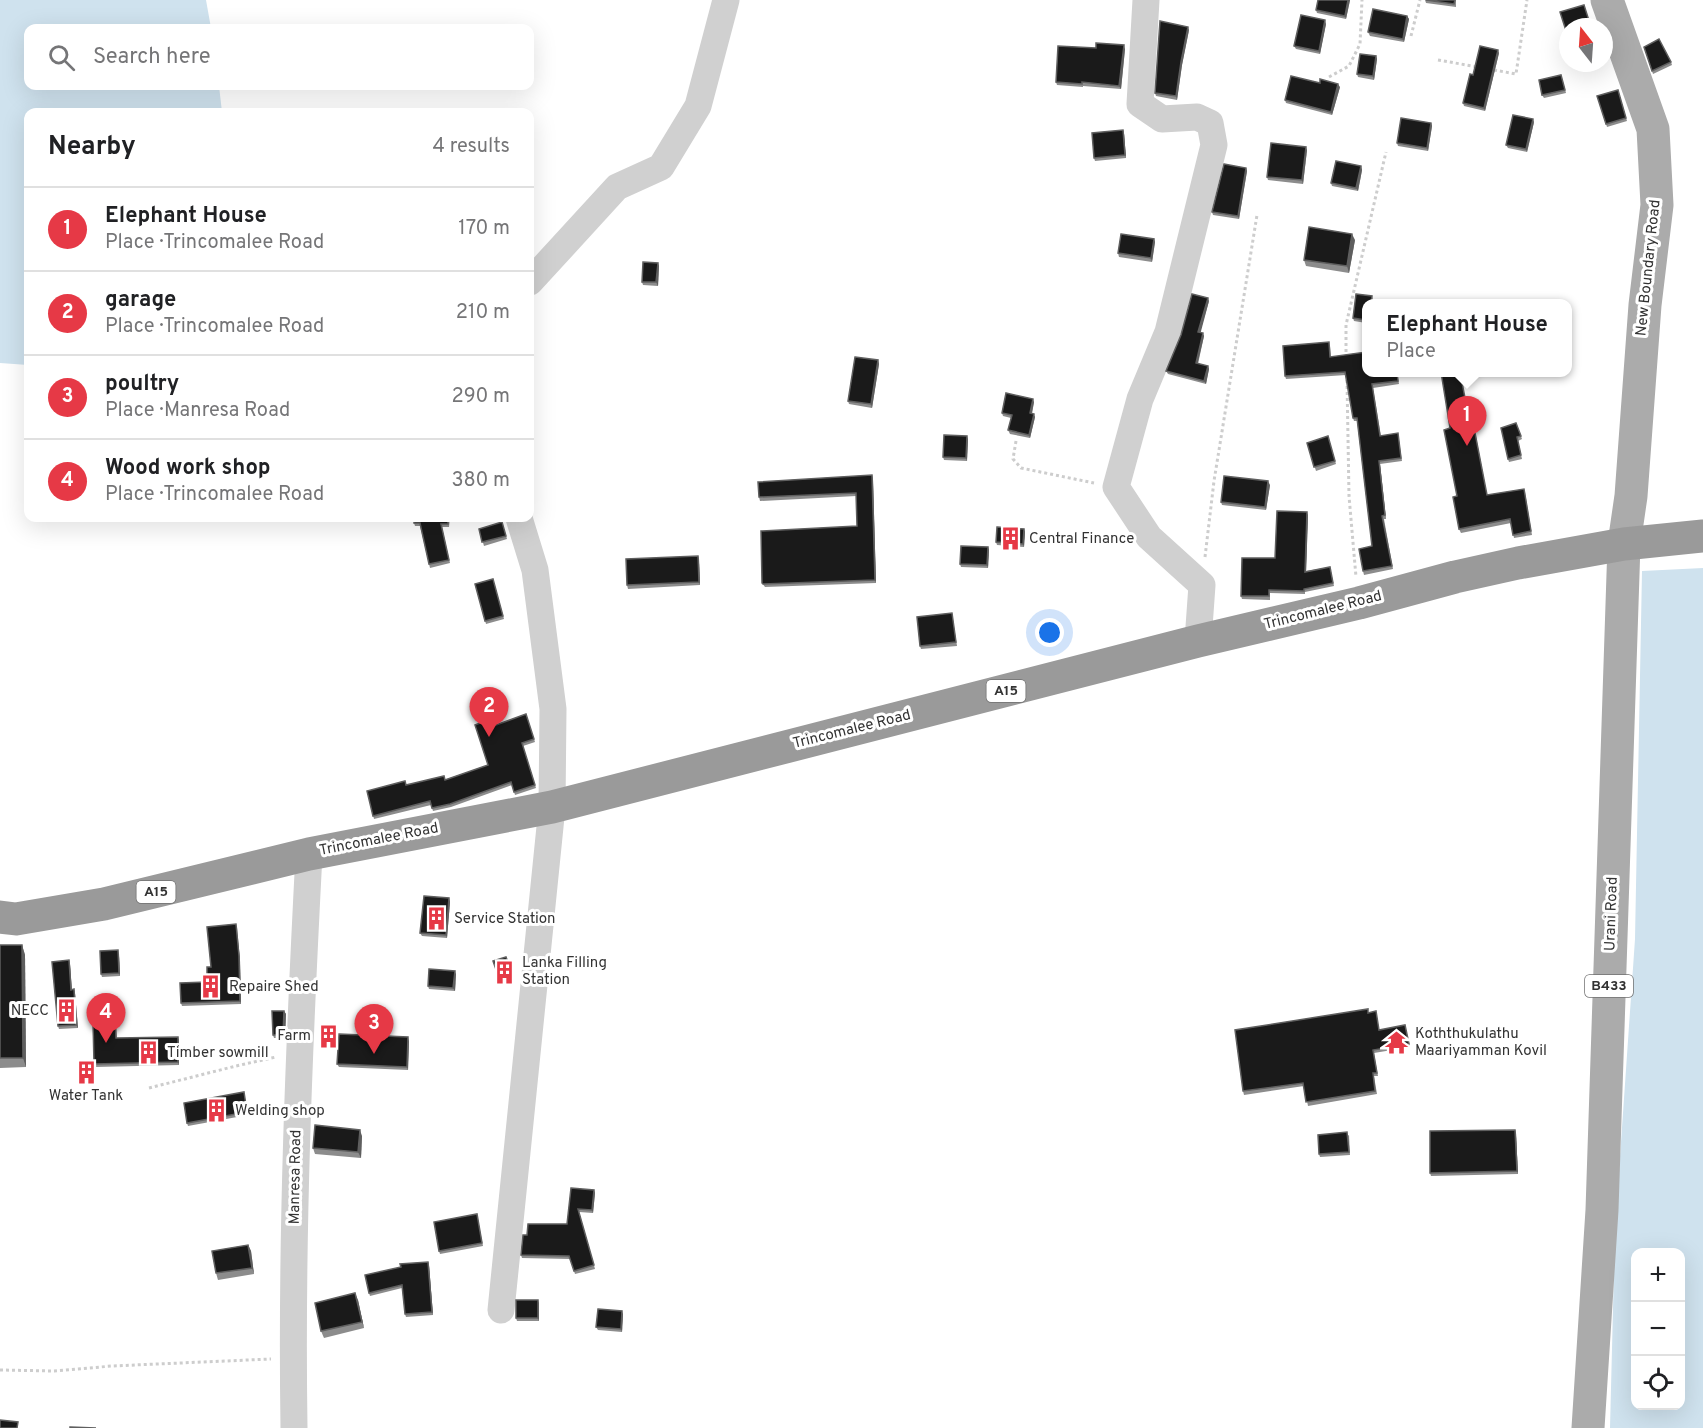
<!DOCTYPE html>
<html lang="en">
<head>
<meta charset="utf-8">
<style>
	body { margin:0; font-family:Overpass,sans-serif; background:#f2f2f2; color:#202124 }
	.controls { position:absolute; right:18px; bottom:18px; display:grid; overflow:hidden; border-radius:12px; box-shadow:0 6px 24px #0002 }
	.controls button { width:54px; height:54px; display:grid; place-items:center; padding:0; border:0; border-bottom:2px solid #e0e0e0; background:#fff; color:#202124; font:30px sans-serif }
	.compass { position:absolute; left:1559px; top:18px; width:54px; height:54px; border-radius:50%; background:#fff; box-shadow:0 6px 24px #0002; rotate:343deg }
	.you { position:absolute; left:1050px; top:633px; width:21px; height:21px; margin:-15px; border:4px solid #fff; border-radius:50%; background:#1a73e8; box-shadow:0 0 0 9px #1a73e833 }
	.badge { display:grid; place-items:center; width:39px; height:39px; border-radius:50%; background:#e63946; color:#fff; font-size:20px; font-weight:700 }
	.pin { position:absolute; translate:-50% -50px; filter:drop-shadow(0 2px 3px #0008) }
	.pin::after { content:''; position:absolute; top:32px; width:21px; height:18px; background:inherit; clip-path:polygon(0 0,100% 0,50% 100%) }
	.popup { position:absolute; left:1362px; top:299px; width:210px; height:78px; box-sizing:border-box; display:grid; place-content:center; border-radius:12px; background:#fff; filter:drop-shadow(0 2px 4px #0005); font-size:20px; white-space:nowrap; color:#757577 }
	.popup b { font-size:22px; color:#202124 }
	.popup::after { content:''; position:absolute; left:50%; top:100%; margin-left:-12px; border:12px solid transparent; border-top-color:#fff }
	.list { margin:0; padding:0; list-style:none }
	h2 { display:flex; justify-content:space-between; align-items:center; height:78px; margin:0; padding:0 24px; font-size:26px }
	h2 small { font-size:20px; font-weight:400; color:#757577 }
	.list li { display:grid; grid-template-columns:39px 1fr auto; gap:18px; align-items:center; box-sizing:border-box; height:84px; padding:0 24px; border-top:2px solid #e0e0e0 }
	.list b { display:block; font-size:22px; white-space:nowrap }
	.list p { margin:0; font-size:20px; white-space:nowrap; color:#757577 }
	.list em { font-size:20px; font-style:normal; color:#757577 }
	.icon { flex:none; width:33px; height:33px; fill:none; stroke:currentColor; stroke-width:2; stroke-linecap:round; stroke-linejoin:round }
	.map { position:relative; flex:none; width:1703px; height:1428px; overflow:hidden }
	.search { position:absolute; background:#fff; box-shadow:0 6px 24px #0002; left:24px; top:24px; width:510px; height:66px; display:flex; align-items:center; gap:15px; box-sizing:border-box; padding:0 21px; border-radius:12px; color:#757577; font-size:22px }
	.panel { position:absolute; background:#fff; box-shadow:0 6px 24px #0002; left:24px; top:108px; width:510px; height:414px; border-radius:12px }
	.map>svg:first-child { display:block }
	.water { fill:#cfe2ee; fill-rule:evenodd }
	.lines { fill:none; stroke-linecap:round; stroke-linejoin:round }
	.path { stroke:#cdcdcd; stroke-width:3; stroke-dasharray:3 3; stroke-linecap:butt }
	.minor { stroke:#d0d0d0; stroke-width:27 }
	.major { stroke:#ababab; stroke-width:33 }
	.highway { stroke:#9a9a9a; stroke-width:33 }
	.wall { fill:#8c8c8c }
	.shaded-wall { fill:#5f5f5f }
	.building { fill:#1a1a1a; stroke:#5f5f5f; stroke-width:1.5 }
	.labels { text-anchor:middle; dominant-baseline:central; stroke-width:6; stroke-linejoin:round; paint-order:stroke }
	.shield { fill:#fff; stroke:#707070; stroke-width:1.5 }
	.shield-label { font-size:14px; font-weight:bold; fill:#333 }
	.street-label { font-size:15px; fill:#333; stroke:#fff }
	.poi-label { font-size:15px; fill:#333; stroke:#fff; text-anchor:start }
</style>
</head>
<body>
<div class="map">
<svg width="1703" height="1428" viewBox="0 0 1703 1428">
	<rect width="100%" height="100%" fill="#fff"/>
	<g class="water">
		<path d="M0,0H206L211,28H28V86H219L222,112H28V365L0,363Z"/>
		<path d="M1703,568V1428H1610L1615,1229L1635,939L1642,571ZM1636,1252H1680V1406H1636Z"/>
	</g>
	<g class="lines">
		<g class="path">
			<path d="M1411,36L1420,0"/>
			<path d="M1438,60L1478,67"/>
			<path d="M1494,70L1516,74L1527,0"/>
			<path d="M1329,77L1349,66L1360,44L1362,0"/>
			<path d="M1346,358V325L1386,152"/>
			<path d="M1347,380L1349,496L1356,577"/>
			<path d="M1016,441L1013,459L1021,468L1094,483"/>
			<path d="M1205,557L1214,481L1257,215"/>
			<path d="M149,1088L236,1066L276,1057"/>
			<path d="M0,1370L54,1371L112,1366L271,1359"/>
		</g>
		<g class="minor">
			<path d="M1146,0L1140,104L1162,119L1197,117L1210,123L1214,145L1168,332L1140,399L1116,487L1149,537L1202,585L1198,641"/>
			<path d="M530,282L617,187L661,167L698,106L726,0"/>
			<path d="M501,1310L552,807L553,709L535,570L519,518"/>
			<path d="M294,1428C291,1237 299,1045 309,854"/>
		</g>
		<path class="major" d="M1588,1428L1602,1210L1624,544L1631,496L1645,305L1657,205L1653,129L1607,0"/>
		<path class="highway" d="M0,917L16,919L104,904L309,854L552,807L1198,641L1359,603L1455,577L1518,563L1624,544L1703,536"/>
	</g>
	<g class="wall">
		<path d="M1318,0H1350L1346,19L1317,13L1316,10Z"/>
		<path d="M1425,0H1456V7L1426,3Z"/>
		<path d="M1407,16L1409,19L1404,42L1370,36L1368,32Z"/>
		<path d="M1326,24L1320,54L1296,49L1294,46Z"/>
		<path d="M1189,30L1182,65L1177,100L1156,96L1155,93Z"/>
		<path d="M1644,47L1671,62L1672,65L1653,74Z"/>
		<path d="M1096,48L1125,49L1121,89L1083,86V87L1057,85L1056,82Z"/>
		<path d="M1499,53L1485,111L1464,106L1463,103L1473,75Z"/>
		<path d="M1376,56L1377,59L1374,80L1358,77L1357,74Z"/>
		<path d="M1562,78L1566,93L1544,98L1542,95Z"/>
		<path d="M1340,87L1332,115L1286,103L1285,100Z"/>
		<path d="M1618,90L1627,121L1607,127L1597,96Z"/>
		<path d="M1534,122L1527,152L1508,148L1506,145Z"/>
		<path d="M1431,123L1432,126L1428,151L1398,146L1397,143Z"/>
		<path d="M1123,130L1124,133L1126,158L1095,161L1094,158Z"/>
		<path d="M1307,150L1303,184L1268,180L1267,177Z"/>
		<path d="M1361,166L1362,170L1358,191L1332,186L1331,183Z"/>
		<path d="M1246,168L1247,171L1239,219L1213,215L1212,212Z"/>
		<path d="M1154,239L1155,242L1152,262L1119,257L1118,253Z"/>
		<path d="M1355,240L1349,273L1306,266L1304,260Z"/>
		<path d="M658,263L659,266L658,286L643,285L642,282Z"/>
		<path d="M1372,296L1373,300V303H1366V323L1354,321L1353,318Z"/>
		<path d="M1209,301L1200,332L1204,336L1198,364L1208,366L1209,369L1206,384L1168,374L1166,371Z"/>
		<path d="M1330,346L1331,357L1397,372L1399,384L1373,388L1381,436L1398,433L1402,461L1380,464L1386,519H1384L1393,569L1364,575L1363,571L1372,546L1357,421H1354L1353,418L1346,375L1286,379L1285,376Z"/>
		<path d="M878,360L879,364L872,408L849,404L848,401Z"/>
		<path d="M1460,372L1470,424L1476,436L1487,495L1525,492L1532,535L1514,538L1511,523L1461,533L1459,529L1457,496L1450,428Z"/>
		<path d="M1034,402L1032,414L1035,417L1030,438L1010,434L1008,430L1011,418L1003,416L1002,413Z"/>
		<path d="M1516,423L1522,439L1518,441L1522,459L1509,462L1508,459Z"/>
		<path d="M1328,436L1336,464L1316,471L1307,443Z"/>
		<path d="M968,439L967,461L944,460L943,457Z"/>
		<path d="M872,475L873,479L876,583L765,587L762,583L857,526L856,496L760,501L759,497Z"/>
		<path d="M1270,485L1266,510L1222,505L1221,502Z"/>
		<path d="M1308,515L1306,571L1330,567L1334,586L1305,592V594L1270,593V600L1242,599L1241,596L1275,558Z"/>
		<path d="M450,518L449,527H442L450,563L430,568L420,526H415L414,523Z"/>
		<path d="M502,522L507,539L484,546L479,529Z"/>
		<path d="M1024,529L1025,532L1024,547L997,545L996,542Z"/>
		<path d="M988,547L989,550L988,568L961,567L960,564Z"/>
		<path d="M698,556L699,559L700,585L628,589L627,585Z"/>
		<path d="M493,579L504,619L486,624L475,584Z"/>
		<path d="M952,613L957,646L921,649L920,646Z"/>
		<path d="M526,714L535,742L523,746L536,788L515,795L512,785L451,807L433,811L431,805L374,819L367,791L444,780L488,765L496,725Z"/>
		<path d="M449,898L450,902L447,938L422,936L420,933Z"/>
		<path d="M237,927L240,960L241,1004L182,1006L181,1003L207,982L211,967Z"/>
		<path d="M0,945H22L25,955L26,1067L0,1068Z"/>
		<path d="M119,954L120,976L102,977L101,974Z"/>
		<path d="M506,957L514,979L501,984L493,961Z"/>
		<path d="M69,960L70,964L72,990L74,989L75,993L78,1028L59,1029L58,1026Z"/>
		<path d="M456,974L455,991L429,989L428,986Z"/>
		<path d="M284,1011L286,1014L285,1038H274L273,1035Z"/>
		<path d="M1376,1011L1379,1030L1405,1025L1410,1047L1374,1053L1378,1076H1374L1377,1094L1308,1106L1304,1086L1244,1095L1243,1091L1369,1013Z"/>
		<path d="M115,1020L116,1024L117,1038L179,1040V1065L95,1067L94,1064Z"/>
		<path d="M409,1041L408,1070L339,1067L337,1064Z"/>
		<path d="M244,1092L248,1115L188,1126L187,1123Z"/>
		<path d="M1515,1130L1516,1133L1518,1174L1431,1176L1430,1173Z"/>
		<path d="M1349,1135L1350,1155L1320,1157L1319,1154Z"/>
		<path d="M362,1136L361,1158L315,1154L313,1148Z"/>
		<path d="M571,1188L594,1190L595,1193L593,1213L579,1212L595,1269L575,1274L570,1259L522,1258L521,1255L527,1235L567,1224Z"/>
		<path d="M477,1214L483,1246L440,1254L439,1251Z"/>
		<path d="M248,1245L251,1251L254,1274L218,1280L216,1273Z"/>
		<path d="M428,1262L429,1265L433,1315L406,1317L405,1314L402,1288L370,1296L369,1293Z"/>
		<path d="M358,1300L364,1328L324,1338L321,1331Z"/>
		<path d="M539,1303V1321H517L516,1318Z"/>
		<path d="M623,1314L622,1332L598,1330L596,1327Z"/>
	</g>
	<g class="shaded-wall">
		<path d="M1348,0H1350L1346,19L1345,16Z"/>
		<path d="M1407,16L1409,19L1404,42L1403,39Z"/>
		<path d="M1325,20L1326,24L1320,54L1319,51Z"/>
		<path d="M1188,27L1189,30L1182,65L1177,100L1176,96L1181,62Z"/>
		<path d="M1124,45L1125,49L1121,89L1119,86Z"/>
		<path d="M1498,50L1499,53L1485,111L1484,108Z"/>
		<path d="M1376,56L1377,59L1374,80L1373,76Z"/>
		<path d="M1338,84L1340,87L1332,115L1331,112Z"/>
		<path d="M1533,119L1534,122L1527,152L1526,149Z"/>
		<path d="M1431,123L1432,126L1428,151L1427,148Z"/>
		<path d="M1123,130L1124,133L1126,158L1125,155Z"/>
		<path d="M1306,147L1307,150L1303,184L1302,180Z"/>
		<path d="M1361,166L1362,170L1358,191L1356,188Z"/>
		<path d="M1246,168L1247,171L1239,219L1238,216Z"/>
		<path d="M1352,234L1355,240L1349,273L1347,266Z"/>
		<path d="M1154,239L1155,242L1152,262L1151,258Z"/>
		<path d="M658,263L659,266L658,286L656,282Z"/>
		<path d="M1208,298L1209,301L1200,335L1198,332Z"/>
		<path d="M1203,333L1204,336L1197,366L1196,363Z"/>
		<path d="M878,360L879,364L872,408L871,404Z"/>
		<path d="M1208,366L1209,369L1206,384L1204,381Z"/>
		<path d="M1033,399L1034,402L1031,417L1030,413Z"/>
		<path d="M1034,414L1035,417L1030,438L1029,435Z"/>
		<path d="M967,436L968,439L967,461L966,458Z"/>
		<path d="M1379,461L1380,464L1386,519L1385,515Z"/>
		<path d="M872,475L873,479L876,583L875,580Z"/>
		<path d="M1268,481L1270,485L1266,510L1265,507Z"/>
		<path d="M1307,512L1308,515L1306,575L1305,572Z"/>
		<path d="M1024,529L1025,532L1024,547L1023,544Z"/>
		<path d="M988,547L989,550L988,568L987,565Z"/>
		<path d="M698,556L699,559L700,585L699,582Z"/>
		<path d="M449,898L450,902L447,938L446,935Z"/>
		<path d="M236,924L240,960L241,1004L240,1001Z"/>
		<path d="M22,945L25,955L26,1067L23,1058Z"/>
		<path d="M118,950L119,954L120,976L119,973Z"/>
		<path d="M69,960L70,964L72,993L71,990Z"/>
		<path d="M455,971L456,974L455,991L453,988Z"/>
		<path d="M74,989L75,993L78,1028L76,1025Z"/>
		<path d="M284,1011L286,1014L285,1038L283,1035Z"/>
		<path d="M178,1037L179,1040V1065L178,1062Z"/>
		<path d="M408,1037L409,1041L408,1070L407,1067Z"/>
		<path d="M360,1130L362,1136L361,1158L358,1152Z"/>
		<path d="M1515,1130L1516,1133L1518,1174L1517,1171Z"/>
		<path d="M594,1190L595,1193L593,1213L592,1210Z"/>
		<path d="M248,1245L251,1251L254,1274L252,1268Z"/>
		<path d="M428,1262L429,1265L433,1315L432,1312Z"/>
		<path d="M355,1293L358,1300L364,1328L362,1322Z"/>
		<path d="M538,1300L539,1303V1321L538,1318Z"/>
		<path d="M622,1311L623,1314L622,1332L621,1329Z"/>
	</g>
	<g class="building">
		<path d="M1318,0H1348L1345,16L1316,10Z"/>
		<path d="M1426,0H1455L1454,4Z"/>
		<path d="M1584,5L1591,27H1568V37L1560,12Z"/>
		<path d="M1373,9L1407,16L1403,39L1368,32Z"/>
		<path d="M1301,15L1325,20L1319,51L1294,46Z"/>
		<path d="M1160,21L1188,27L1181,62L1176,96L1155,93Z"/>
		<path d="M1659,39L1671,62L1652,71L1644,47Z"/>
		<path d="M1096,43L1124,45L1119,86L1082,82V84L1056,82L1058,46L1096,48Z"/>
		<path d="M1480,46L1498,50L1484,108L1463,103L1470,74L1473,75Z"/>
		<path d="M1360,54L1376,56L1373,76L1357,74Z"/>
		<path d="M1561,75L1565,90L1542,95L1539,80Z"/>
		<path d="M1291,76L1320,83V79L1338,84L1331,112L1285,100Z"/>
		<path d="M1618,90L1626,118L1606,124L1597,96Z"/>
		<path d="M1513,115L1533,119L1526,149L1506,145Z"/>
		<path d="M1401,118L1431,123L1427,148L1397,143Z"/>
		<path d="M1123,130L1125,155L1094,158L1092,133Z"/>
		<path d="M1271,143L1306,147L1302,180L1267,177Z"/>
		<path d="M1336,161L1361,166L1356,188L1331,183Z"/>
		<path d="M1224,164L1246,168L1238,216L1212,212Z"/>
		<path d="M1309,227L1352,234L1347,266L1304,260Z"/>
		<path d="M1121,234L1154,239L1151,258L1118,253Z"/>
		<path d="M643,262L658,263L656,282H642Z"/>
		<path d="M1192,294L1208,298L1198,332L1203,333L1196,363L1208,366L1204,381L1166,371L1181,335Z"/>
		<path d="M1356,294L1372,296L1371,303H1366V320L1353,318Z"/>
		<path d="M1329,342L1330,357L1366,352V372H1397L1398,381L1372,384L1380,436L1398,433L1401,458L1379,461L1385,515L1382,516L1392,566L1363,571L1359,549L1372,546L1357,418H1353L1345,372L1285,376L1283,346Z"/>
		<path d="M855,357L878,360L871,404L848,401Z"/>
		<path d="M1441,372H1460L1470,424H1471L1473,433H1475L1487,495L1524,489L1531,531L1513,535L1510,519L1459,529L1453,497L1457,496L1444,430L1450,428Z"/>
		<path d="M1006,393L1033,399L1030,413L1034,414L1029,435L1008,430L1012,415L1002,413Z"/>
		<path d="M1516,423L1521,436L1517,437L1521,455L1508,459L1501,428Z"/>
		<path d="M944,435L967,436L966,458L943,457Z"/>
		<path d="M1328,436L1335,461L1314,467L1307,443Z"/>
		<path d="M872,475L875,580L763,584L762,583L761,531L857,526L856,493L759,497L758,482Z"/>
		<path d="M1224,476L1268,481L1265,507L1221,502Z"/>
		<path d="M1277,511L1307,512L1305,572L1330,567L1333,583L1304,589V591L1269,590V596H1241L1242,558H1275Z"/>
		<path d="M414,518H448V524H441L449,560L429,564L420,523H414Z"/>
		<path d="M502,522L506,536L482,542L479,529Z"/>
		<path d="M997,527L1024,529L1023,544L996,542Z"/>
		<path d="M961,546L988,547L987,565L960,564Z"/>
		<path d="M698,556L699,582L627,585L626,559Z"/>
		<path d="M493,579L503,616L485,621L475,584Z"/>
		<path d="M952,613L956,642L920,646L917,617Z"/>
		<path d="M526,714L534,739L522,743L535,785L514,792L511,782L450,804L432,808L430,801L373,816L367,791L405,781L406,785L444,776L445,780L488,765L475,725L493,718L496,725Z"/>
		<path d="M424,896L449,898L446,935L420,933Z"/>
		<path d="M236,924L239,956L240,1001L181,1003L180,983L207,982V967H211L207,927Z"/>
		<path d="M0,945H22L23,1058H0Z"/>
		<path d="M118,950L119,973L101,974L100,951Z"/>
		<path d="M506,957L513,976L500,981L493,961Z"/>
		<path d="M69,960L71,990L74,989L76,1025L58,1026L52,962Z"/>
		<path d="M429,969L455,971L453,988L428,986Z"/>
		<path d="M1368,1009V1013L1376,1011L1379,1030L1405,1025L1409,1044L1373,1050L1377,1073H1373L1375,1091L1306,1102L1303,1083L1243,1091L1235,1030Z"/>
		<path d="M272,1011H284L283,1035H273Z"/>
		<path d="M115,1020L116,1038L178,1037V1062L94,1064L93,1021Z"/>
		<path d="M339,1034L408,1037L407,1067L337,1064Z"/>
		<path d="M244,1092L247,1112L187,1123L184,1103Z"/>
		<path d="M315,1125L360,1130L358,1152L313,1148Z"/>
		<path d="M1515,1130L1517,1171L1430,1173V1131Z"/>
		<path d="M1347,1132L1349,1152L1319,1154L1318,1135Z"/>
		<path d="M571,1188L594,1190L592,1210L578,1209L594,1265L574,1271L569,1256L521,1255L523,1235H527L528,1224H567Z"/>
		<path d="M477,1214L482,1243L439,1251L434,1222Z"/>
		<path d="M248,1245L252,1268L216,1273L212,1251Z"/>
		<path d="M428,1262L432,1312L405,1314L402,1285L369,1293L365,1275L401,1267L400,1264Z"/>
		<path d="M355,1293L362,1322L321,1331L315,1303Z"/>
		<rect x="516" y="1300" width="22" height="18"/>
		<path d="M598,1309L622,1311L621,1329L596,1327Z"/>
		<path d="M0,1420L18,1422L17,1428H0Z"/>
		<path d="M70,1427L96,1428H70Z"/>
	</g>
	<defs>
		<symbol id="building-bare" viewBox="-9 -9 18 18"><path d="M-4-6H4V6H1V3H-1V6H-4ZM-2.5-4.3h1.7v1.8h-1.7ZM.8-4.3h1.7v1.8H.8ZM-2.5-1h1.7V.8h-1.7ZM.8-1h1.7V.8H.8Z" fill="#e63946" stroke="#fff" stroke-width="2.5" paint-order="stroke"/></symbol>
		<symbol id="temple-bare" viewBox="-9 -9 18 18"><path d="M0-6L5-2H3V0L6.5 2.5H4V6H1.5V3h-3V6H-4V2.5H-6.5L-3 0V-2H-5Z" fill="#e63946" stroke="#fff" stroke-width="2.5" paint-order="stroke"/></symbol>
	</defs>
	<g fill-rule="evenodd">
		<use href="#building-bare" x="994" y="522" width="33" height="33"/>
		<use href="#building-bare" x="420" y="902" width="33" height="33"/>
		<use href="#building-bare" x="488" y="956" width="33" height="33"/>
		<use href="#building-bare" x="194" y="970" width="33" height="33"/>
		<use href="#building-bare" x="50" y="994" width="33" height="33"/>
		<use href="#building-bare" x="312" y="1020" width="33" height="33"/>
		<use href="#temple-bare" x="1380" y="1026" width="33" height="33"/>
		<use href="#building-bare" x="132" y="1036" width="33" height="33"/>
		<use href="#building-bare" x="70" y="1056" width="33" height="33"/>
		<use href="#building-bare" x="200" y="1094" width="33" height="33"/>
	</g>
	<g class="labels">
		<g class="shield">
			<rect x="986.5" y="680" width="39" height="22" rx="4.5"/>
			<rect x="136.5" y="881" width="39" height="22" rx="4.5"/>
			<rect x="1585" y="975" width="48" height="22" rx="4.5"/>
		</g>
		<g class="shield-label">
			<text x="1006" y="691">A15</text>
			<text x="156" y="892">A15</text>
			<text x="1609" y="986">B433</text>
		</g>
		<g class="street-label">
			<text transform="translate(1649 268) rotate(-84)">New Boundary Road</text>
			<text transform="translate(1323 611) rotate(-14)">Trincomalee Road</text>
			<text transform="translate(852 730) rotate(-14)">Trincomalee Road</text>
			<text transform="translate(379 840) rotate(-11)">Trincomalee Road</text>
			<text transform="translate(1612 914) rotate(-88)">Urani Road</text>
			<text transform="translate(296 1177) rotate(-89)">Manresa Road</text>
		</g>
		<g class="poi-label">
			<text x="1029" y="539">Central Finance</text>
			<text x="454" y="919">Service Station</text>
			<text x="522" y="963">Lanka Filling<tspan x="522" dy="17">Station</tspan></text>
			<text x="229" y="987">Repaire Shed</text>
			<text x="49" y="1011" text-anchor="end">NECC</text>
			<text x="1415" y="1034">Koththukulathu<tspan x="1415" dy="17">Maariyamman Kovil</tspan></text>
			<text x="311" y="1036" text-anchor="end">Farm</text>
			<text x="167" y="1053">Timber sowmill</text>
			<text x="86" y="1096" text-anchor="middle">Water Tank</text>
			<text x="235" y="1111">Welding shop</text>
		</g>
	</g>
</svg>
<div class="controls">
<button>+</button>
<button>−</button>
<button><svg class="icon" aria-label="locate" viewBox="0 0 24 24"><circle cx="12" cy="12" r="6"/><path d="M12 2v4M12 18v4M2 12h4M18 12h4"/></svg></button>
</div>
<svg class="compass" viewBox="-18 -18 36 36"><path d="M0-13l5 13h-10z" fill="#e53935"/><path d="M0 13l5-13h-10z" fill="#757577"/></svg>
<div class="you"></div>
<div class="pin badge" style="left:1467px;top:446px">1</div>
<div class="popup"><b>Elephant House</b>Place</div>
<div class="pin badge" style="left:489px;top:737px">2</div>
<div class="pin badge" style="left:374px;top:1054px">3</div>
<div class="pin badge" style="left:106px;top:1043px">4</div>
<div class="search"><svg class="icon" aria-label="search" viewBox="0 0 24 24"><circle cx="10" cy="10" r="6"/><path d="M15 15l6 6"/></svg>Search here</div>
<section class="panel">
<h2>Nearby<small>4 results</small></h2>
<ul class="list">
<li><span class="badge">1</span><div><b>Elephant House</b><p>Place · Trincomalee Road</p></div><em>170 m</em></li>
<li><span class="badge">2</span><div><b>garage</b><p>Place · Trincomalee Road</p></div><em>210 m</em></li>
<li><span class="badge">3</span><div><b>poultry</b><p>Place · Manresa Road</p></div><em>290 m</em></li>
<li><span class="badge">4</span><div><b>Wood work shop</b><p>Place · Trincomalee Road</p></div><em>380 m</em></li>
</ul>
</section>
</div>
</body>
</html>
